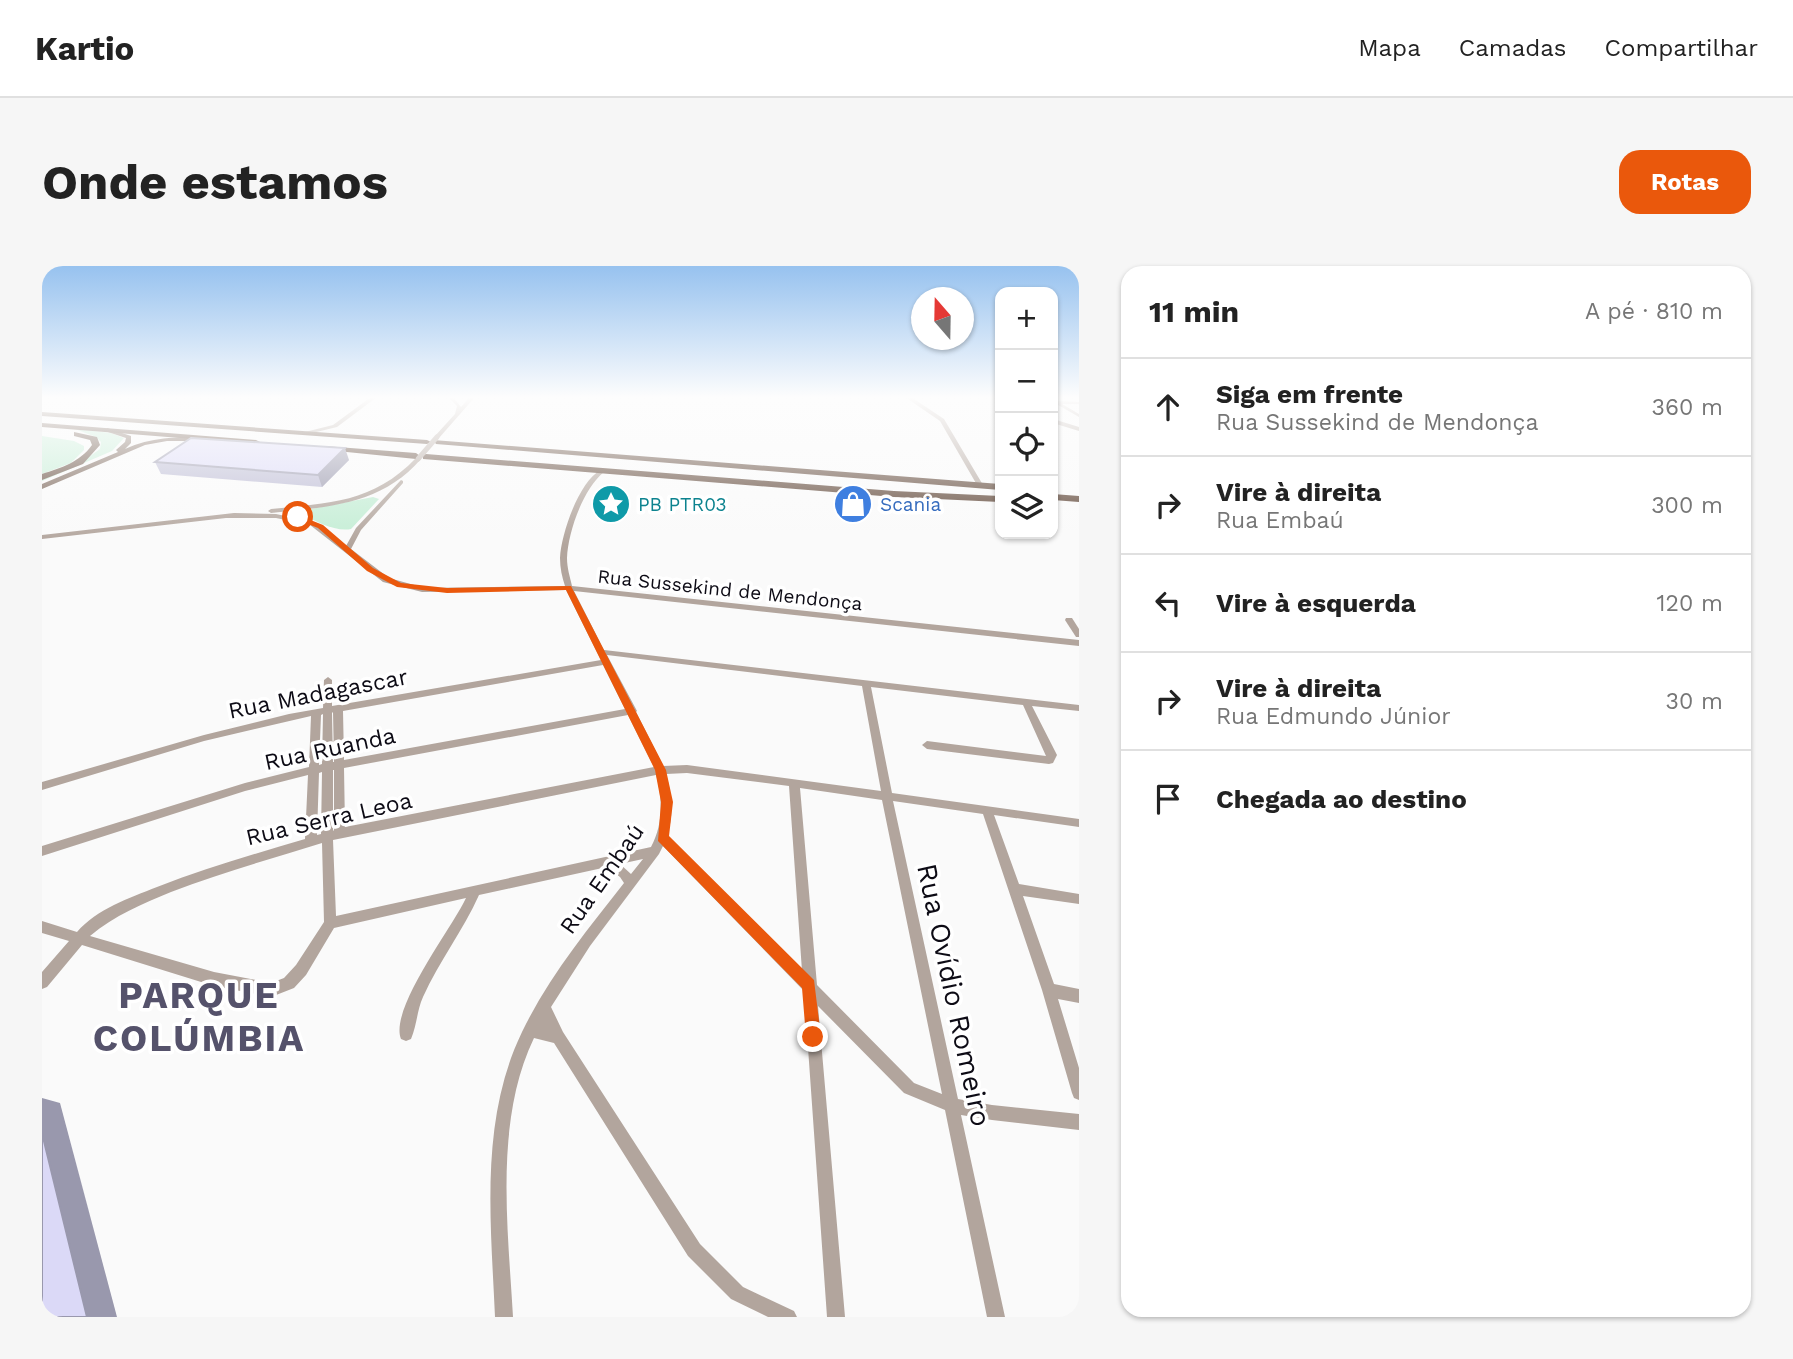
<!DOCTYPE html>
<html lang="pt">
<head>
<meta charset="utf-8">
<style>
	body { margin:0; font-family:"Work Sans",sans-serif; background:#f6f6f6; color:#222 }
	.controls { position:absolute; right:21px; top:21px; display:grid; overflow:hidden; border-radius:14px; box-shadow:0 2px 5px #0004 }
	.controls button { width:63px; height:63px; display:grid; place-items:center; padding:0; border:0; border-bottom:2px solid #e0e0e0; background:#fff; color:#222; font:35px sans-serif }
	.compass { position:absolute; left:869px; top:21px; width:63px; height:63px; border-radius:50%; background:#fff; box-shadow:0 2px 5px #0004; rotate:340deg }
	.stop { position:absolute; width:21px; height:21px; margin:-16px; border:5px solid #ea580c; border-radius:50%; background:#fff }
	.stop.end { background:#ea580c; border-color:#fff; box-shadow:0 2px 7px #0008 }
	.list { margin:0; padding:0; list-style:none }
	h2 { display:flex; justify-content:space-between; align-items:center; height:91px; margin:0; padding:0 28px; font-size:30px }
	h2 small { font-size:23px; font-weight:400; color:#767676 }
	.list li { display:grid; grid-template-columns:46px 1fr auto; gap:21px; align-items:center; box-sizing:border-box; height:98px; padding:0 28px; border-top:2px solid #e0e0e0 }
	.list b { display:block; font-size:26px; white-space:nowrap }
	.list p { margin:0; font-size:23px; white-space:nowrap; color:#767676 }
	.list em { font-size:23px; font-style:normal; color:#767676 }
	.icon { flex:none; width:38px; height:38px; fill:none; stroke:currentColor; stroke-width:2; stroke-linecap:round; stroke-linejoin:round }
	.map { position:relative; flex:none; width:1037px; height:1051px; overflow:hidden; border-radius:21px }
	header { display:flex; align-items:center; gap:42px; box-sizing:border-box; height:98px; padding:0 35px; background:#fff; border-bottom:2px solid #e0e0e0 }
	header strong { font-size:33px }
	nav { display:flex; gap:38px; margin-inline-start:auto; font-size:24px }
	.intro { display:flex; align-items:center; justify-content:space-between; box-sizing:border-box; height:168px; padding:0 42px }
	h1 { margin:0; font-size:49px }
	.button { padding:18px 32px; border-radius:21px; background:#ea580c; color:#fff; font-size:24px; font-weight:700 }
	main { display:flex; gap:42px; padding:0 42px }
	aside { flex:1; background:#fff; border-radius:21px; box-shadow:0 2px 5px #0004 }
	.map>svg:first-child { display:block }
	.green { fill:#c3edd4 }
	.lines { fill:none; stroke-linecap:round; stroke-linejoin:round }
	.minor { fill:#b2a59d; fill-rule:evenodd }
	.major { fill:#755f52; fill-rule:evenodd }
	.highway { fill:#5f4637; fill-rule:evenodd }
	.minor-bridge { stroke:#b2a59d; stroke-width:5 }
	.wall { fill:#bcbbd4 }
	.shaded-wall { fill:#9998ad }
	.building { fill:#dbd9f7; stroke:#9998ad; stroke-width:2 }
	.route { fill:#ea580c }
	.labels { text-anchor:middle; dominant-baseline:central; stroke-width:7; stroke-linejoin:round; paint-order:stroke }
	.far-culture-label { font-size:19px; fill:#0d838f; stroke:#fff; text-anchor:start }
	.far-shop-label { font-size:19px; fill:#366cbe; stroke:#fff; text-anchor:start }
	.far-street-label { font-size:19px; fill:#0d0b15; stroke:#fff }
	.street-label { font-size:23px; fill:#0d0b15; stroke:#fff }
	.near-street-label { font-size:28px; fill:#0d0b15; stroke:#fff }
	.near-district-label { font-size:37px; font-weight:bold; letter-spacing:2px; fill:#55526b; stroke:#fff }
</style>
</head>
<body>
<header>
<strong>Kartio</strong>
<nav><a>Mapa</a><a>Camadas</a><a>Compartilhar</a></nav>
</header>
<div class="intro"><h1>Onde estamos</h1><a class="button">Rotas</a></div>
<main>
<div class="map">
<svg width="1037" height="1051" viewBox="0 0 1037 1051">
	<rect width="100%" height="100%" fill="#fafafa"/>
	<g class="green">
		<path d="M33,163L69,167L82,172L70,185L0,215V212L37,198L58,183L59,176L54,171Z"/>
		<path d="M0,170L32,175L42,180V184L29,197L0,208Z"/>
		<path d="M331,231L337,233L309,263C294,266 274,256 261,248L264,244Z"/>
	</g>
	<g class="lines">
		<g class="minor">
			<path d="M329,131H335L295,161L262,169L259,167L291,159Z"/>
			<path d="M406,131H411L419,141L428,131H433L397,172H393V170L413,148L415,140Z"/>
			<path d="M863,131H869L902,153L941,219L940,220L935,219L898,155Z"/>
			<path d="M1011,133L1015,135L1037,136V138H1020L1037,148V151L1011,136Z"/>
			<path d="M1011,153L1037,161V165L1011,157Z"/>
			<path d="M374,192L379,193C339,239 286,241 229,247L226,245L229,243C287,237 331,237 374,192Z"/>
			<path d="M559,204L562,206C541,223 526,266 525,292C525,302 528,311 530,320L1037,374V380L532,325L562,384L1037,439V445L990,440L1015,489L1011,497L1007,498L885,483L880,479L885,475L1004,490L981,439L829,421L850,527L1037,553V561L952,549L977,618L1037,628V638L981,630L1012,718L1037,723V737L1016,733L1037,802V834L1032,832L1030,827L1000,724L941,548L851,535L916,833L950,839L1037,848V864L950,854L919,849L963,1051H945L903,844L862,827L776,740L803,1051H785L762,725L621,580L617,588L548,680L509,741L521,766L658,978L701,1021L752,1045L755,1051H726L689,1033L646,990L512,777L492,772C452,855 466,962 471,1051H453C449,957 437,855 480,766C506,712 545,664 582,617L578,611L565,601L437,629C421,665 397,695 381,731C375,744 375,759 369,773L364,775L359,773C347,743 410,662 424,632L292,662L264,709L252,722L229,731L172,720L40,679L5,721L0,723V706L27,675L0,667V655L35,666C55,643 87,632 115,621C163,602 213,588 263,573L266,509L203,525L0,590V580L203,517L267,501L269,450L162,475L0,524V516L162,469L247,448L281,442L282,414L286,411L290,414V440L559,394L524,324L380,326L341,316L268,259L234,252H184L0,273V269L192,247L234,248L272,256L304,280L314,262L359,214L361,215V217L319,264L309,283L347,312L383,322L523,320C520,311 518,302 518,292C519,268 537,215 559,204ZM565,389L820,420L839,525L645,499L621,500L594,446L595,445ZM561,399L583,443L302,494L301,445ZM291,446L292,496H291L290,447ZM281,448L280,498L277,499L279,449ZM586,449L612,501L303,561L302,502ZM291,504H292V564L291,565ZM280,506L279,568L275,569L277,507ZM645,507L747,520L760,705L625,570C632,549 630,528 624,508ZM614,509C621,533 621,559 609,581L294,650L291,574ZM758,522L840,534L900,828L872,817L775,719ZM280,577L282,656L254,699L242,712L229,717L172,706L48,670C73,649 100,638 129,626C178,607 229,593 280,577ZM601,593L589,608L578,598Z"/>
			<path d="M1024,352H1030L1037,363V371H1034L1023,354Z"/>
		</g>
		<path class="major" d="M65,162L89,170V177L83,183C109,171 134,171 162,171L165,173L162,175H125L103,179L0,223V218L76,186L74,184L83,176L84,172L63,165Z"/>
		<g class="highway">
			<path d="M0,146L385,174L389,176L385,178L0,150Z"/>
			<path d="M0,157L214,174L218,176L214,178L0,161Z"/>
			<path d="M32,166L55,171L58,179L41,198L0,214V208C19,202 38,196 50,179L48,174L32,170Z"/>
			<path d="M391,174L958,218V224L394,178Z"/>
			<path d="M282,180L374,187L378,190L374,193L285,184Z"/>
			<path d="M384,188L852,225L958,230V236L852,231L381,193V189Z"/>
			<path d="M1011,228L1037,230V236L1011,234Z"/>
		</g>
		<path class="minor-bridge" d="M376,193L395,171"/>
	</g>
	<path class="wall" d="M307,194L280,221L119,208L113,196Z"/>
	<g class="shaded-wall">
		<path d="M303,182L307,194L280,221L276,209Z"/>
		<path d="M0,832L18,837L75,1051H45L0,867Z"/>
	</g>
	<g class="building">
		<path d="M149,172L303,182L276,209L113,196Z"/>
		<path d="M0,867L45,1051H0Z"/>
	</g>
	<linearGradient id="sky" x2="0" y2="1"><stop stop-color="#97c2ef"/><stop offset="0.47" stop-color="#fdfdfd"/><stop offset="1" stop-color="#fdfdfd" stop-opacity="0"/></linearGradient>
	<rect width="1037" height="279" fill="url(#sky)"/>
	<path class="route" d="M256,249L281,259L331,302L359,317L405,322L529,320L624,504L631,536L627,570L772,714L779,771L777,777L771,779L766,777L764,771L760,722L616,575L619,536L613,504L524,324L405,327L355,321L325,305L276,262L253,253Z"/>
	<defs>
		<symbol id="sight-disc" viewBox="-11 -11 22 22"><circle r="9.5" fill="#0f9aa8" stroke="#fff"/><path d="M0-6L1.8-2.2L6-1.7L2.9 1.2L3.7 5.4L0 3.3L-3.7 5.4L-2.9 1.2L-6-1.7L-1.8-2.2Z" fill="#fff"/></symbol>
		<symbol id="shop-disc" viewBox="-11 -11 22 22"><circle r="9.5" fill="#3f7fe0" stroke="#fff"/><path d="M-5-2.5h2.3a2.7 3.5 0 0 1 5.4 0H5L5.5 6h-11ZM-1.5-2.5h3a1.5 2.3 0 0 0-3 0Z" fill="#fff"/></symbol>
	</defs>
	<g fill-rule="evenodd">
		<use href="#sight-disc" x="547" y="216" width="44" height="44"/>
		<use href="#shop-disc" x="789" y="216" width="44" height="44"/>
	</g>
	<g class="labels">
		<g class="far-culture-label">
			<text x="596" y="238">PB PTR03</text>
		</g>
		<g class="far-shop-label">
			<text x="838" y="238">Scania</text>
		</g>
		<g class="far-street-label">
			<text transform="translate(688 324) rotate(6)">Rua Sussekind de Mendonça</text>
		</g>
		<g class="street-label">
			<text transform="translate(276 428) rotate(-11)">Rua Madagascar</text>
			<text transform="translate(288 483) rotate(-12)">Rua Ruanda</text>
			<text transform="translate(287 553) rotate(-13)">Rua Serra Leoa</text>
			<text transform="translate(560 613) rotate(-55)">Rua Embaú</text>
		</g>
		<g class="near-street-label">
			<text transform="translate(912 729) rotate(78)">Rua Ovídio Romeiro</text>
		</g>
		<g class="near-district-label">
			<text x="157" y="729">PARQUE<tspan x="157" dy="43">COLÚMBIA</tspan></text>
		</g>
	</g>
</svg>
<div class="controls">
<button>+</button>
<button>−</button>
<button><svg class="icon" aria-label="locate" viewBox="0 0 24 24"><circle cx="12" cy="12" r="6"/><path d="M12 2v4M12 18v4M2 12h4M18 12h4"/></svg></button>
<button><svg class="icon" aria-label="layers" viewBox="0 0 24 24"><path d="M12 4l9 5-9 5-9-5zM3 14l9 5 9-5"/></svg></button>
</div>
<svg class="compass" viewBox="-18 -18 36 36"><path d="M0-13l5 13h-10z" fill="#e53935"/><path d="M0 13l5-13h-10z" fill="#767676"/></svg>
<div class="stop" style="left:256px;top:251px"></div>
<div class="stop end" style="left:771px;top:771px"></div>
</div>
<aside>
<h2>11 min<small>A pé · 810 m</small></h2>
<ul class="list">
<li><svg class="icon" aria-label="ahead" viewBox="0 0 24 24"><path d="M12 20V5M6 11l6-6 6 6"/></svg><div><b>Siga em frente</b><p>Rua Sussekind de Mendonça</p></div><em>360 m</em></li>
<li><svg class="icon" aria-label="right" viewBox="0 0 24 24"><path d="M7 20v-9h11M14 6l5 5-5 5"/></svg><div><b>Vire à direita</b><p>Rua Embaú</p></div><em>300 m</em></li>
<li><svg class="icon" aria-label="left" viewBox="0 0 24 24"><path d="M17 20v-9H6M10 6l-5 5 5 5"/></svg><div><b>Vire à esquerda</b></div><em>120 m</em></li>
<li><svg class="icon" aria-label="right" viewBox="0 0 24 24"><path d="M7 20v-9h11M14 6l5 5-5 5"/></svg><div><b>Vire à direita</b><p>Rua Edmundo Júnior</p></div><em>30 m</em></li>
<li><svg class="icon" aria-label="arrive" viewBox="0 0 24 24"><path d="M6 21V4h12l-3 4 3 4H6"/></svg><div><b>Chegada ao destino</b></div></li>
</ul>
</aside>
</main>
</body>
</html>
